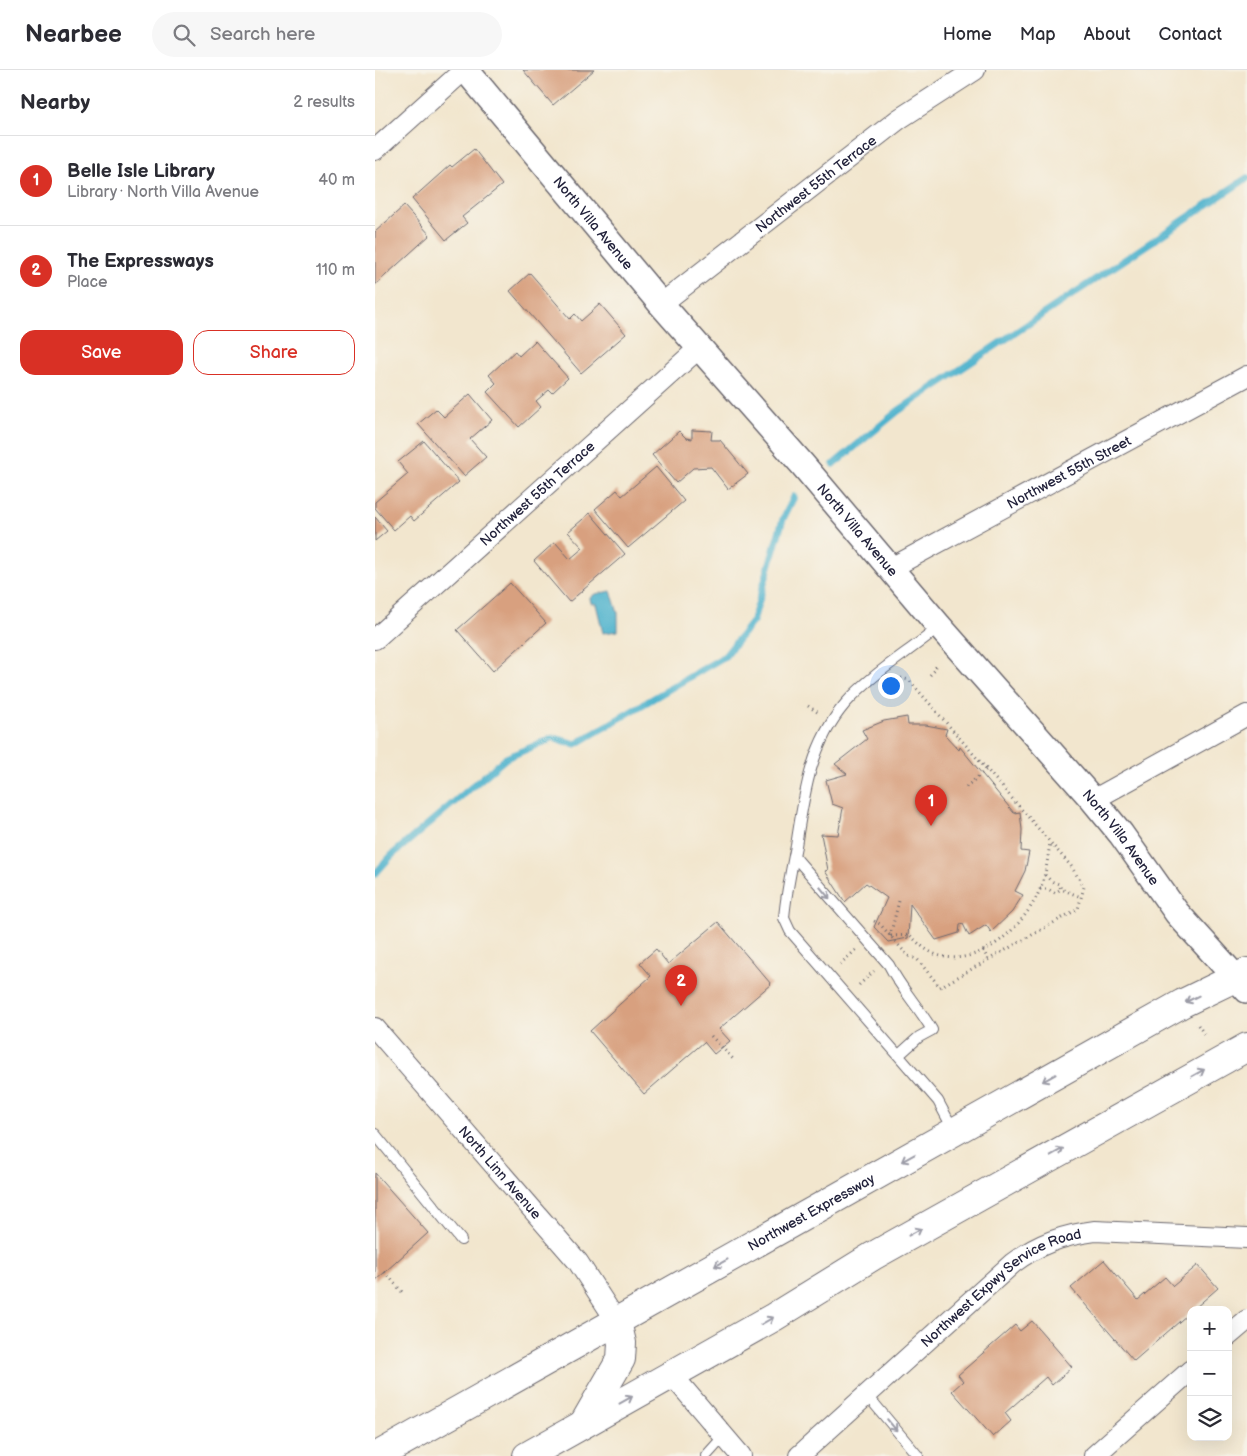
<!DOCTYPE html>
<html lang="en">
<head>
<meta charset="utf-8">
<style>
	body { margin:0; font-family:"Balsamiq Sans",sans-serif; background:#f7f7f7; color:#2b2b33 }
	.controls { position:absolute; right:15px; bottom:15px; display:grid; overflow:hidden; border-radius:10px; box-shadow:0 5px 20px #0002 }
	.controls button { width:45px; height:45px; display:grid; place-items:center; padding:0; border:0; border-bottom:1px solid #e1e1e2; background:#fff; color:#2b2b33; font:25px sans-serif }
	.you { position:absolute; left:515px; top:615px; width:18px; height:18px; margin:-12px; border:4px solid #fff; border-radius:50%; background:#1a73e8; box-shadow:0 0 0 8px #1a73e833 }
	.badge { display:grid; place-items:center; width:32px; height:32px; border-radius:50%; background:#d93025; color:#fff; font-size:16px; font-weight:700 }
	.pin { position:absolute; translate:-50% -41px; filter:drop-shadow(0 1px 2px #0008) }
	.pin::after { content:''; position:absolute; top:26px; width:18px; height:15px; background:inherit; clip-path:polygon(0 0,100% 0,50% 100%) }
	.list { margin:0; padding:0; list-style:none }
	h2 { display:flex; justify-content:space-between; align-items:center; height:65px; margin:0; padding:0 20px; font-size:21px }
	h2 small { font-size:16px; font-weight:400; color:#7c7c81 }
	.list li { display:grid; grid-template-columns:32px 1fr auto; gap:15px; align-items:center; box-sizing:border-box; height:90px; padding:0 20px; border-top:1px solid #e1e1e2 }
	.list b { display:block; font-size:19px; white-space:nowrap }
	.list p { margin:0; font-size:16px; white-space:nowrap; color:#7c7c81 }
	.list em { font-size:16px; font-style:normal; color:#7c7c81 }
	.actions { display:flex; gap:10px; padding:15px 20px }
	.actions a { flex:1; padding:11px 0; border:1px solid #d93025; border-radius:15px; text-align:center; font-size:18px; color:#d93025 }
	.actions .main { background:#d93025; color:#fff }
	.icon { flex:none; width:28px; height:28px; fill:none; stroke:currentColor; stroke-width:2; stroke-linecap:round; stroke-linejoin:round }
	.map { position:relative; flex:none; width:872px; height:1386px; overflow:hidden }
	header { display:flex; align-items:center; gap:30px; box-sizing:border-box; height:70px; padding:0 25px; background:#fff; border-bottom:1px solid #e1e1e2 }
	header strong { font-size:24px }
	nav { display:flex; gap:28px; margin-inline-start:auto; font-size:18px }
	.search { width:350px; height:45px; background:#f7f7f7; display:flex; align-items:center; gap:12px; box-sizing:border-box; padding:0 18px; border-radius:28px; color:#7c7c81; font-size:19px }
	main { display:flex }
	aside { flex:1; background:#fff }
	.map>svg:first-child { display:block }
	.water { fill:#4eb2cd; stroke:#386a84 }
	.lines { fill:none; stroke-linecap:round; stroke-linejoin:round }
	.stream { stroke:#4eb2cd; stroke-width:7 }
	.building { fill:#d8a07f }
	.service-casing { stroke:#6b676e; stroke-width:12 }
	.minor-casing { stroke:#6b676e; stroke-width:22 }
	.tertiary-casing { stroke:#6b676e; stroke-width:28 }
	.trunk-casing { stroke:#6b676e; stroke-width:30 }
	.path { stroke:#6b676e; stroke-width:3; stroke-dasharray:1 4; stroke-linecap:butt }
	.service { stroke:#fff; stroke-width:10 }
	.minor { stroke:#fff; stroke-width:20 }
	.tertiary { stroke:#fff; stroke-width:25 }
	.trunk { stroke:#fff; stroke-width:28 }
	.oneway { stroke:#9c9ca7 }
	.labels { text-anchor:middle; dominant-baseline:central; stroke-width:4; stroke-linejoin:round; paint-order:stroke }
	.street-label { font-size:14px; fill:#22223b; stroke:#f7f3e8 }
</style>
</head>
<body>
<header>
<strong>Nearbee</strong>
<div class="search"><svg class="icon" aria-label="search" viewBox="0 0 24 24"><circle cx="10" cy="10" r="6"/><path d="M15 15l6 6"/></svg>Search here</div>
<nav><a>Home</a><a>Map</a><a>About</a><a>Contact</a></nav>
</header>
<main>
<aside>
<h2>Nearby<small>2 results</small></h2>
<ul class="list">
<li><span class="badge">1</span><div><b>Belle Isle Library</b><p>Library · North Villa Avenue</p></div><em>40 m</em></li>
<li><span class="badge">2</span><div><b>The Expressways</b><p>Place</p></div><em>110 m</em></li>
</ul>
<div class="actions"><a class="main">Save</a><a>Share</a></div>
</aside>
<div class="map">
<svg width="872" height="1386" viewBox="0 0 872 1386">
	<rect width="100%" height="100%" fill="#f7f3e8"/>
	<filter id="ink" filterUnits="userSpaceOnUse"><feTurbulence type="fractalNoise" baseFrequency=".02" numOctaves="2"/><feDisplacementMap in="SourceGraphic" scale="10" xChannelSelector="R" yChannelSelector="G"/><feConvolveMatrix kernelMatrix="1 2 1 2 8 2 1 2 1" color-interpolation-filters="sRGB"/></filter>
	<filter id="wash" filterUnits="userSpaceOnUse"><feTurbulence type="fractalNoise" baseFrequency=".0096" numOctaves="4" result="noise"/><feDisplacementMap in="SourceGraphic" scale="20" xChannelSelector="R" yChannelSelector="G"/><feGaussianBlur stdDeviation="1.12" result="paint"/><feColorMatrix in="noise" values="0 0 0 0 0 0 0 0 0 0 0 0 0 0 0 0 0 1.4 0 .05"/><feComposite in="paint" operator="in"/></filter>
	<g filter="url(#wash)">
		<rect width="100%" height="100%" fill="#f2e6ce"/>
		<path class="water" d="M236,521L243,543V561L228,563L221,534L216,533L215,528L220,524Z"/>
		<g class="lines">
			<g class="stream">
				<path d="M459,394L523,341L872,108"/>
				<path d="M0,804L17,785L131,688L178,668L201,674L350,586L378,551L408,449L419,427"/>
			</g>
		</g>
		<g id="blocks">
			<g class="building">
				<path d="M148,0H219L178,35Z"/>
				<path d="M99,79L127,115L87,147L92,153L71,170L37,129L75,95L77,97Z"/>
				<path d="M29,136L55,165L0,215V162Z"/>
				<path d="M155,203L195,249L200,244L206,251L225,234L251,264L206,303L135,221Z"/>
				<path d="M160,271L193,308L177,323L174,320L161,331L166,337L144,357L112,322L121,313L114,305L140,281L144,286Z"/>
				<path d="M95,324L117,350L95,369L111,387L89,406L43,354L61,339L69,347Z"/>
				<path d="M317,360L337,361L336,370H345L373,404L353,419L336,397L318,398L301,413L277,385L304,361L311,368L317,369Z"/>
				<path d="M49,371L84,412L39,451L35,446L19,460L0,438V432L33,404L23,392Z"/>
				<path d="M281,397L309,431L253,478L220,439L242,420L247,426Z"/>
				<path d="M215,443L250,484L194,532L159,491L180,472L195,489L208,478L193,462Z"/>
				<path d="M0,447L12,461L0,471Z"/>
				<path d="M135,513L171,553L118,601L82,560Z"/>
				<path d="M532,647L533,655H551L572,659L570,665L584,680L585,677L639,743L645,742L647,760L646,781L654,782L650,801L640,821L648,825L637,842L616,862L611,855L594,866L588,854L585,855L584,863L561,870L535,834L533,868L513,872L499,857L512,828L491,813L470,832L450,801L453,800L446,764L463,765L468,738L457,734L451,710L472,704L460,694L492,669L487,660L509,651Z"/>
				<path d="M343,852L396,914L344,959L355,971L339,984L329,972L269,1024L215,961L276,906L265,893L281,879L293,894Z"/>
				<path d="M0,1103L53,1163L0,1211Z"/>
				<path d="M729,1190L763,1230L790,1207L798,1216L823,1195L843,1218L759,1291L696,1218Z"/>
				<path d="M657,1251L697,1297L677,1315L671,1307L630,1343L636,1351L618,1367L577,1321L588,1311L583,1305L640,1255L645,1261Z"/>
			</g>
		</g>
	</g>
	<g filter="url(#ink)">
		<use href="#blocks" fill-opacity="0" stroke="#6b676e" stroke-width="1"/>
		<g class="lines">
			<defs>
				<g id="service">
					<path d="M564,557C533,583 497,603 470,634C435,675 429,725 421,776C416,800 411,824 409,848L415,861L563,1031L579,1061"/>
					<path d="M419,786L514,895C526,919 544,937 557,960L544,967L524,985"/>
					<path d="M0,1064L86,1170"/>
					<path d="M492,1325L543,1386"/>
					<path d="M331,1386L349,1366"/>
				</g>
				<g id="minor">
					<path d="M0,80L89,0"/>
					<path id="s1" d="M286,234L524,49L600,0"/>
					<path id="s2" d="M516,498L872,306"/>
					<path id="s3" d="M0,569L324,278"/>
					<path d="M718,730L872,645"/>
					<path id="s4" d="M0,958L203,1192L242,1252"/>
					<path d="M853,1266L872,1250"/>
					<path d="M297,1305L366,1386"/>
					<path id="s5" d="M424,1386L638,1193C663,1174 688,1165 720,1161L872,1168"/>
					<path d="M719,1386L816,1300"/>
				</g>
				<g id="tertiary">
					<path id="s6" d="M91,0L286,234L427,394L564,556L718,730L746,764L802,843L872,920"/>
				</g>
				<g id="trunk">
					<path d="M209,1353L246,1289L247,1273L242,1252"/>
					<path id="s7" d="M2,1386L808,933L872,902"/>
					<path d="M152,1386L399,1247L498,1186L872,977"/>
				</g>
			</defs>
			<use href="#service" class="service-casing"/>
			<use href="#minor" class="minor-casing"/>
			<use href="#tertiary" class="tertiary-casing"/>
			<use href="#trunk" class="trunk-casing"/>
			<g class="path">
				<path d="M555,605L560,600L562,593"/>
				<path d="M433,636L445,644"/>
				<path d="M591,717L612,699"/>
				<path d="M670,805L676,811L684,814L686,819L706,827"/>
				<path d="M665,819H673L680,823L686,819"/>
				<path d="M499,851L505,854L533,886L542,889L565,917L703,839L709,817L696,796L675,772L534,610L526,608"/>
				<path d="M515,866L524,831"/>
				<path d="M516,866L535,865C543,873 551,881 562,885C606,899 651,855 666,817C671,803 673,788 675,772"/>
				<path d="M608,880L613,889"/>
				<path d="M465,894L481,880"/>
				<path d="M484,915L499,901"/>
				<path d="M823,955L829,964"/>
				<path d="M336,966L359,990"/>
				<path d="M10,1202L27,1222"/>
			</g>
			<use href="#service" class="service"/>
			<use href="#minor" class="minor"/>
			<use href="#tertiary" class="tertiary"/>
			<use href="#trunk" class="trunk"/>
		</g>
		<defs><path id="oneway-shaft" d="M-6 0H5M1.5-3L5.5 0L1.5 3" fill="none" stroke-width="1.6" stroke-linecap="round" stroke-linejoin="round" transform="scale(1.25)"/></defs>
		<g class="oneway">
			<use href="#oneway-shaft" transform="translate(450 823) rotate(50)"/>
			<use href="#oneway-shaft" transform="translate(817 929) rotate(154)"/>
			<use href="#oneway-shaft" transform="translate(823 1003) rotate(-29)"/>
			<use href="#oneway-shaft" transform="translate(674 1008) rotate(151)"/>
			<use href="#oneway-shaft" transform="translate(682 1082) rotate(-29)"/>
			<use href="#oneway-shaft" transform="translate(533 1088) rotate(151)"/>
			<use href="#oneway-shaft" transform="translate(540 1162) rotate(-29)"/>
			<use href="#oneway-shaft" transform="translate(346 1193) rotate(151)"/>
			<use href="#oneway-shaft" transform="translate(392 1251) rotate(-30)"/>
			<use href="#oneway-shaft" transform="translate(251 1330) rotate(-29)"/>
			<use href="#oneway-shaft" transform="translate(517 1355) rotate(50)"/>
		</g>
	</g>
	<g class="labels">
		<g class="street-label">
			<text stroke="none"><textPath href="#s1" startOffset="196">Northwest 55th Terrace</textPath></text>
			<text stroke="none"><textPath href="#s6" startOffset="199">North Villa Avenue</textPath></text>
			<text stroke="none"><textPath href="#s2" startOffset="202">Northwest 55th Street</textPath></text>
			<text stroke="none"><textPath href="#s3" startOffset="218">Northwest 55th Terrace</textPath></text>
			<text stroke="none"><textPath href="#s6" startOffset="604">North Villa Avenue</textPath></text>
			<text stroke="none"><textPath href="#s6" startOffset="1009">North Villa Avenue</textPath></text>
			<text stroke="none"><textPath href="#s4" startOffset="191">North Linn Avenue</textPath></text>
			<text stroke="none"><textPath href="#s7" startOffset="498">Northwest Expressway</textPath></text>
			<text stroke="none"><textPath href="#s5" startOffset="265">Northwest Expwy Service Road</textPath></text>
		</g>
	</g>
</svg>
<div class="controls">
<button>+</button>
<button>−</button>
<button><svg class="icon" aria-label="layers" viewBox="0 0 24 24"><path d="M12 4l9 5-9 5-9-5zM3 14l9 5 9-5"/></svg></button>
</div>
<div class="you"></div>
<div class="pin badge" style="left:556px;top:756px">1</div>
<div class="pin badge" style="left:306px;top:936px">2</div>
</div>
</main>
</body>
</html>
